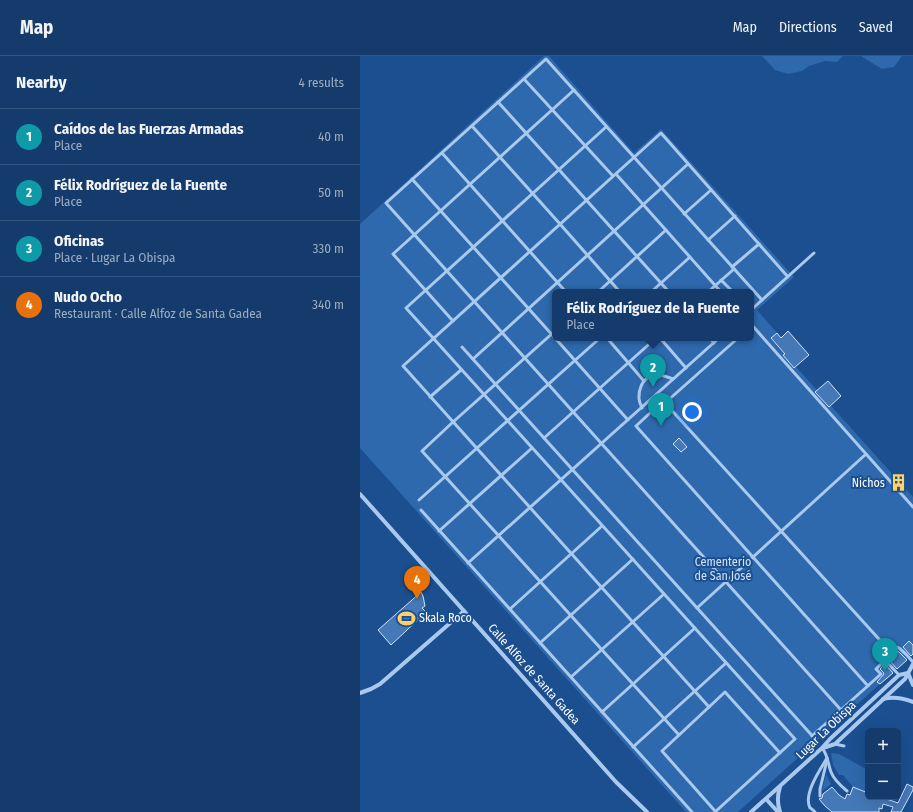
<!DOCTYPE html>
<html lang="en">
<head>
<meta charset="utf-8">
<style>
	body { margin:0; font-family:"Fira Sans Condensed",sans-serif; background:#1d4271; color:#f1f3f6 }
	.controls { position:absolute; right:12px; bottom:12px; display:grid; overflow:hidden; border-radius:6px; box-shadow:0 4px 16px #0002 }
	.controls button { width:36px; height:36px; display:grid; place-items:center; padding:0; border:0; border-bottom:1px solid #33557e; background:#143b6b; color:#f1f3f6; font:20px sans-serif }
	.you { position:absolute; left:332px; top:356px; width:14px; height:14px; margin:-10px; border:3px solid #fff; border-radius:50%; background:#1a73e8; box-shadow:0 0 0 6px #1a73e833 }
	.badge { display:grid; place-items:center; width:26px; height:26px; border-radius:50%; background:#ffd166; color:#fff; font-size:13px; font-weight:700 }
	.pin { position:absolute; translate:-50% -33px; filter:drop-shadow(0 1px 2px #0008) }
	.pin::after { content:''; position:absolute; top:21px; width:14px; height:12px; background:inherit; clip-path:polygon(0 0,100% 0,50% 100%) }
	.popup { position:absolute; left:192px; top:233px; width:202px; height:52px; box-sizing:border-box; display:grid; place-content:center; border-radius:6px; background:#143b6b; filter:drop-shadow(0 1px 3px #0005); font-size:13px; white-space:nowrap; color:#9dadc1 }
	.popup b { font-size:15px; color:#f1f3f6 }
	.popup::after { content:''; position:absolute; left:50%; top:100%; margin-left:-8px; border:8px solid transparent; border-top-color:#143b6b }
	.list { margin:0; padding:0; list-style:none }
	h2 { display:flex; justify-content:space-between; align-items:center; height:52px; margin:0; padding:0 16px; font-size:17px }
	h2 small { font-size:13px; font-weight:400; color:#9dadc1 }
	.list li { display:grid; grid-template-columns:26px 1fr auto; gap:12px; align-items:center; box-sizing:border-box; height:56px; padding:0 16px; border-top:1px solid #33557e }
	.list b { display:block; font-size:15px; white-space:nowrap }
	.list p { margin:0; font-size:13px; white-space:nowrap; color:#9dadc1 }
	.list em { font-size:13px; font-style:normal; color:#9dadc1 }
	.map { position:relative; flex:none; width:553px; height:756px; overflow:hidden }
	header { display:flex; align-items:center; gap:24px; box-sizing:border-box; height:56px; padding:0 20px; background:#143b6b; border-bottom:1px solid #33557e }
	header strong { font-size:19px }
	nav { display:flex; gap:22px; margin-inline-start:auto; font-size:14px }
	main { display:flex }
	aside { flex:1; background:#143b6b }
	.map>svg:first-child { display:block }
	.green { fill:#2e69ad; fill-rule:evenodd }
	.building { fill:#4478b7; stroke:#cfe3fa }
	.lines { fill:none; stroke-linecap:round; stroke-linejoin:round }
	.lane { stroke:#a9c9ee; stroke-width:3 }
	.street { stroke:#a9c9ee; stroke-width:4 }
	.labels { text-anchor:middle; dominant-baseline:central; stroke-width:4; stroke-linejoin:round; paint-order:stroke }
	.poi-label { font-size:12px; fill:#fff; stroke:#1b4f8f; text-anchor:end }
	.park-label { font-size:12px; fill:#cfe3fa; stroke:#1b4f8f }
	.street-label { font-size:12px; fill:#fff; stroke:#1b4f8f }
</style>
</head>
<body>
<header>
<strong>Map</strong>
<nav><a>Map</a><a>Directions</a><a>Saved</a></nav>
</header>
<main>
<aside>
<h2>Nearby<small>4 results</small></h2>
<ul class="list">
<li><span class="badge" style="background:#0f9aa8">1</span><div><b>Caídos de las Fuerzas Armadas</b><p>Place</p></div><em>40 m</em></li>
<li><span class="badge" style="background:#0f9aa8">2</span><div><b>Félix Rodríguez de la Fuente</b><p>Place</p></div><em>50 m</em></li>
<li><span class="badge" style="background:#0f9aa8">3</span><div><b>Oficinas</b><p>Place · Lugar La Obispa</p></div><em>330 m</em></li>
<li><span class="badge" style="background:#e8710a">4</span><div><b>Nudo Ocho</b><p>Restaurant · Calle Alfoz de Santa Gadea</p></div><em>340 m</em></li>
</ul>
</aside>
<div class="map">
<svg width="553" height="756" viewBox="0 0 553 756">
	<rect width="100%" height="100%" fill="#1b4f8f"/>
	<g class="green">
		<path d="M184,0H189L274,97L301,73L434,221L397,254L417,277L411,283L553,441V598L378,756H326L0,392V168ZM195,236H391V282H195Z"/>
		<path d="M402,0H483L477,6L465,5L449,10L442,15L428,18L415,14Z"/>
		<path d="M501,0H542L534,11L522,13Z"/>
		<path d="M471,697L479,698L508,714V737L493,731L483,719H479L473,709Z"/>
		<path d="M466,718L471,728L462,735Z"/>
	</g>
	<g class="building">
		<path d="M428,275L449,299L434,312L423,299L425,298L411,282L417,277L421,282Z"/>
		<path d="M468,325L481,340L469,351L455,336Z"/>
		<path d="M319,382L327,391L321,396L313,388Z"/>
		<path d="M61,536L63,540L65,550L62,552L65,555L62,560L31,589L18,574Z"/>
		<path d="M549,585L553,589V598L551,600L543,591Z"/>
		<path d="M533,594L539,596L547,604L537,613L529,604L530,603L529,598Z"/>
		<path d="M525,608L533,617L520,628L517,626L524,618L523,616L520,613Z"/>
		<path d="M547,728L553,731V734L541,756H531L533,751L523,748L522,753L519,752V756H472L465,750L459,743L462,742L463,738L472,731L479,739L485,743L487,738L490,739L493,731L508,737V741H521L538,747Z"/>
	</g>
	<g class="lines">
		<g class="lane">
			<path d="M164,23L253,120"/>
			<path d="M138,46L309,236"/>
			<path d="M112,70L200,168L260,236"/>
			<path d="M246,71L46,252L435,683L355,756"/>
			<path d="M82,97L206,236"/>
			<path d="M256,118L361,236"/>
			<path d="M52,123L195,282"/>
			<path d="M324,158L351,134"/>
			<path d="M348,184L375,160"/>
			<path d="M372,211L399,188"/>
			<path d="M361,224L373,236"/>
			<path d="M238,236L306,174"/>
			<path d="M291,236L330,201"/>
			<path d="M348,236L374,213"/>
			<path d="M402,244L186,3L26,147L241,387L481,654"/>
			<path d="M391,254L454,197"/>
			<path d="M93,265L33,198L214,34"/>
			<path d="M391,268L553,451"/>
			<path d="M195,275L93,366L62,395L319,679"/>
			<path d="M195,282L268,364"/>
			<path d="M247,282L284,325"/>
			<path d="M300,282L326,312"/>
			<path d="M350,282L354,287"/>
			<path d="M102,291L456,684"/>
			<path d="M113,303L328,108"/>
			<path d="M297,338L527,592"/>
			<path d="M70,341L101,314"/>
			<path d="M303,345L276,370L508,630"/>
			<path d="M305,347L378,282"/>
			<path d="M282,352C275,339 281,319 297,319C303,319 308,321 313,323"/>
			<path d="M184,382L296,282"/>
			<path d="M59,444L240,282"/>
			<path d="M61,454L332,756"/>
			<path d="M79,475L172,392"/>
			<path d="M108,507L359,282"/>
			<path d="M337,552L506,398"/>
			<path d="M150,553L242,470"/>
			<path d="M180,587L273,503"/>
			<path d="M539,619L525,604C521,594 529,587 539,592C544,596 549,601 553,606"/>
			<path d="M211,621L304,538"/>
			<path d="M349,651L43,310L301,77L428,221"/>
			<path d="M242,656L335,572"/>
			<path d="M452,680L521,618L516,613L525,604"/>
			<path d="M475,688L484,690"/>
			<path d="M273,691L366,607"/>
			<path d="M462,692C468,699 468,708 471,716C474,724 481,730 487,735"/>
			<path d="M460,740V733L467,704"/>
			<path d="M355,755L302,695L365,636L420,697"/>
			<path d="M455,756C454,755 451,752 450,752C443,738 460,714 467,702"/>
		</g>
		<g class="street">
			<path d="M0,438L256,726L287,756"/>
			<path d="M548,617L553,629"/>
			<path d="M0,637L11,633L20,628L104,555"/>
			<path d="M523,643C534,640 543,642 553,646"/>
			<path d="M463,692L475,688L545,623L553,608"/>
			<path d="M420,731C417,740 417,747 420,756"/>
			<path d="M406,743L418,756"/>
			<path d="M391,756L462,692L470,683L539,619L548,617"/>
		</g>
	</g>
	<defs>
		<symbol id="building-bare" viewBox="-9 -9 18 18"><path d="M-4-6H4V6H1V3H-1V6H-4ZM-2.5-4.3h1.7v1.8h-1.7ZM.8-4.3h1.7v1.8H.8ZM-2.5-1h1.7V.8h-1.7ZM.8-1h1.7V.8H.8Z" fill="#ffd166" stroke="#1b4f8f" stroke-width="2.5" paint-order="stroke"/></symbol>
		<symbol id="stadium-bare" viewBox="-9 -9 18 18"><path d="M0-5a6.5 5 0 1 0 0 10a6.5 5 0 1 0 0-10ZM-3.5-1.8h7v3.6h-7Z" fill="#ffd166" stroke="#1b4f8f" stroke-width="2.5" paint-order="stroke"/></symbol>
	</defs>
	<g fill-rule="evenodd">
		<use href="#building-bare" x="526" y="414" width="25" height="25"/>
		<use href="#stadium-bare" x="34" y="550" width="25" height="25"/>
	</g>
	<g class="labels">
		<g class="poi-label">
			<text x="525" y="427">Nichos</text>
			<text x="59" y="562" text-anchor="start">Skala Roco</text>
		</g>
		<g class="park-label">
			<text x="363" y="506">Cementerio<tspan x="363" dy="14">de San José</tspan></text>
		</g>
		<g class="street-label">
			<text transform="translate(174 618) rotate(48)">Calle Alfoz de Santa Gadea</text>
			<text transform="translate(466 674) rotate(-44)">Lugar La Obispa</text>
		</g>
	</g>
</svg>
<div class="controls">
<button>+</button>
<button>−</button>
</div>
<div class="you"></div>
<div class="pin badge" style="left:301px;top:370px;background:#0f9aa8">1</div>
<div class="pin badge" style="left:293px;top:331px;background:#0f9aa8">2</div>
<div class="popup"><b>Félix Rodríguez de la Fuente</b>Place</div>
<div class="pin badge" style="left:525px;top:615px;background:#0f9aa8">3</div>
<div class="pin badge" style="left:57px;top:543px;background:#e8710a">4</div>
</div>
</main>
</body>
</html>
